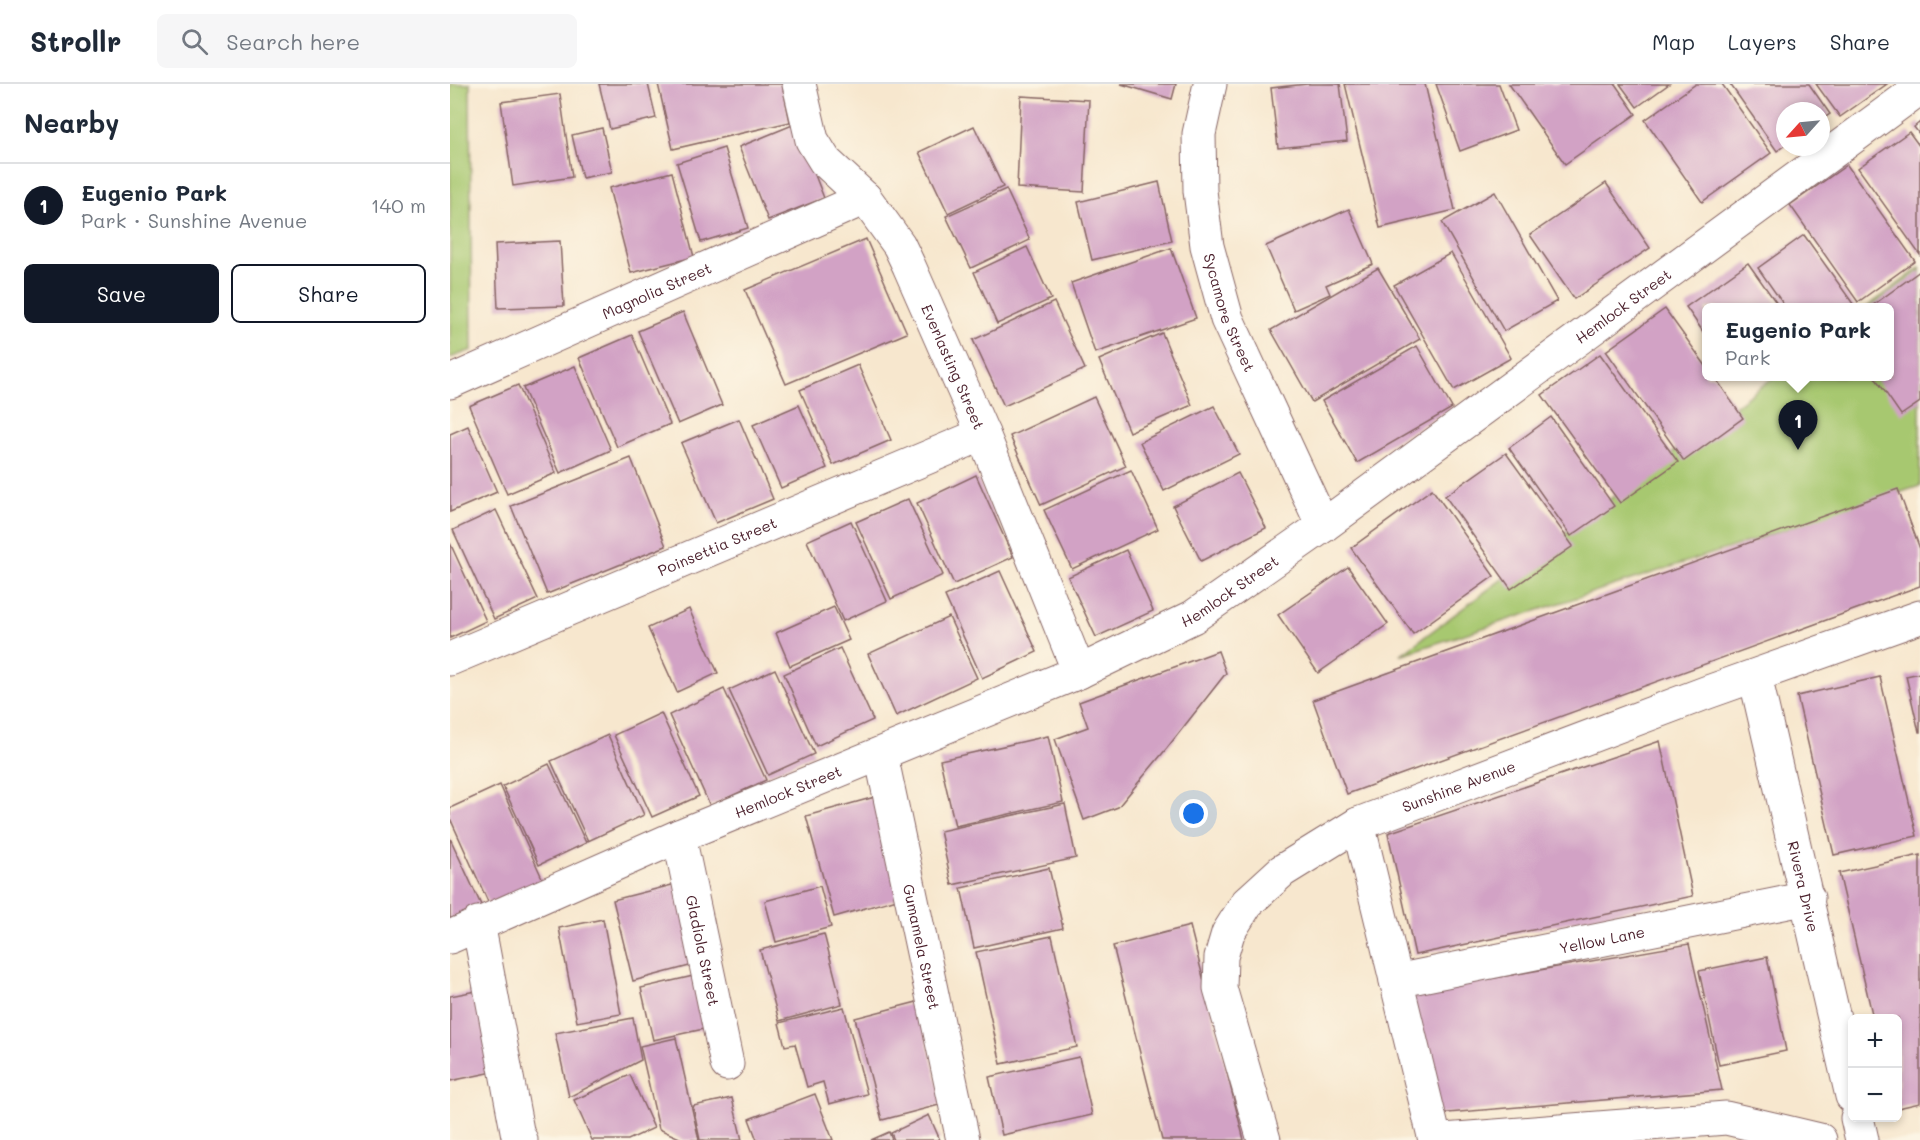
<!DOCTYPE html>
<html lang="en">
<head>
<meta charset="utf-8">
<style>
	body { margin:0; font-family:Mali,sans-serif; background:#f6f6f7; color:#1f2937 }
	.controls { position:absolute; right:18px; bottom:18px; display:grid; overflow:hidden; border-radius:9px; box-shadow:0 3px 9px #0003 }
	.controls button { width:54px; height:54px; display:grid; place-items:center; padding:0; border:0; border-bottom:2px solid #e0e1e3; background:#fff; color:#1f2937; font:30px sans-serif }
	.compass { position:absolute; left:1326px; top:18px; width:54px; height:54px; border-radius:50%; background:#fff; box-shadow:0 3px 9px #0003; rotate:243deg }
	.you { position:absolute; left:744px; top:730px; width:21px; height:21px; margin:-15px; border:4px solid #fff; border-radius:50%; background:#1a73e8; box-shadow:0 0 0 9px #1a73e833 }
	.badge { display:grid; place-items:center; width:39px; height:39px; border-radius:50%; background:#111827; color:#fff; font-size:20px; font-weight:700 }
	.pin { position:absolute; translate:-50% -50px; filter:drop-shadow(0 2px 3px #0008) }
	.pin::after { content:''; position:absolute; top:32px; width:21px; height:18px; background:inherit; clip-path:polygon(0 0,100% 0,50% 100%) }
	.popup { position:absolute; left:1252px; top:219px; width:192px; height:78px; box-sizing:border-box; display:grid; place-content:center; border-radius:9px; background:#fff; filter:drop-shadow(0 2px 4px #0005); font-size:20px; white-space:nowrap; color:#747a83 }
	.popup b { font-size:22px; color:#1f2937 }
	.popup::after { content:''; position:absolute; left:50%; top:100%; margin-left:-12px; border:12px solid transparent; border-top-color:#fff }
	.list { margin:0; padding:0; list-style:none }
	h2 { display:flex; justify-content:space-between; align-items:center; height:78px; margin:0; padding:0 24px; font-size:26px }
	h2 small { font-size:20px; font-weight:400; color:#747a83 }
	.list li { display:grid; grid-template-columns:39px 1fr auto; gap:18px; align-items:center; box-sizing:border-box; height:84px; padding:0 24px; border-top:2px solid #e0e1e3 }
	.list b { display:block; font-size:22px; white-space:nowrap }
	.list p { margin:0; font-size:20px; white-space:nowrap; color:#747a83 }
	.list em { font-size:20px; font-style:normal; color:#747a83 }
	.actions { display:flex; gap:12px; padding:18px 24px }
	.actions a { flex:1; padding:14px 0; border:2px solid #111827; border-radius:9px; text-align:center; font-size:21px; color:#111827 }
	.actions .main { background:#111827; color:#fff }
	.icon { flex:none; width:33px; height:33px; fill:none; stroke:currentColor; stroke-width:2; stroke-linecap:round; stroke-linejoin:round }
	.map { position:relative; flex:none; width:1470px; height:1056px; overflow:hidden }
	header { display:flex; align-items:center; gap:36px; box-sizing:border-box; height:84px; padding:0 30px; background:#fff; border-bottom:2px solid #e0e1e3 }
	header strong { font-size:28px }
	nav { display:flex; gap:33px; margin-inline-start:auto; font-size:21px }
	.search { width:420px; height:54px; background:#f6f6f7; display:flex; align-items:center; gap:15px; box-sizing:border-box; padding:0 21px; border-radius:9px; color:#747a83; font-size:22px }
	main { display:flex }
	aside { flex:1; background:#fff }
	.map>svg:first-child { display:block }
	.green { fill:#a7c870; stroke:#78744e; stroke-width:1.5 }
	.building { fill:#d2a2c5 }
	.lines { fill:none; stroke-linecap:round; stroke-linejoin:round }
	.minor-casing { stroke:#876564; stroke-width:35 }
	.minor { stroke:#fff; stroke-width:33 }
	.labels { text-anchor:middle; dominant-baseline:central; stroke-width:5; stroke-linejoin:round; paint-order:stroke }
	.street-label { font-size:15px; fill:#4a1f2b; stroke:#fcf5e5 }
</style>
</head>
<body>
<header>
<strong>Strollr</strong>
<div class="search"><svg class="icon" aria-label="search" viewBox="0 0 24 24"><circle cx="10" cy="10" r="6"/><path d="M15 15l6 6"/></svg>Search here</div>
<nav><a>Map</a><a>Layers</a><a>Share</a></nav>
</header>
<main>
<aside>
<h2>Nearby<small></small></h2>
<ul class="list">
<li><span class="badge">1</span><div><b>Eugenio Park</b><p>Park · Sunshine Avenue</p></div><em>140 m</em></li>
</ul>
<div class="actions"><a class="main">Save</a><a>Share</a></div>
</aside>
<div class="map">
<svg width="1470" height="1056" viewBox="0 0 1470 1056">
	<rect width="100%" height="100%" fill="#fcf5e5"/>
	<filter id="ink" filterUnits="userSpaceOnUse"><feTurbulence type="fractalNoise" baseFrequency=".0167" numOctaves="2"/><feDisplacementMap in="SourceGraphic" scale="12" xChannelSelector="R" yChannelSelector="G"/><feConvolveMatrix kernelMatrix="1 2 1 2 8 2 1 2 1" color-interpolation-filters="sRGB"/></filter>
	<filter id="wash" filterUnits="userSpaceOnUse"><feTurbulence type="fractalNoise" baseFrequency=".008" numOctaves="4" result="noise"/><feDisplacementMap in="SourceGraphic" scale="24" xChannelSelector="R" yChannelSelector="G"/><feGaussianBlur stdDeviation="1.35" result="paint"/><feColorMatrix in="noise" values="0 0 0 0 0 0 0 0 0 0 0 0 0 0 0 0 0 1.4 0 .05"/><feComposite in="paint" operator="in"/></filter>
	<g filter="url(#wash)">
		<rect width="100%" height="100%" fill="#f7e7ce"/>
		<g class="green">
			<path d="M0,0H20L22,266L0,274Z"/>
			<path d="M1470,184V402L950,571L1324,293L1440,292V224L1417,223Z"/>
		</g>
		<g id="blocks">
			<g class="building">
				<path d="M149,0H198L206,34L160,45Z"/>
				<path d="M208,0H332L340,38L223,65Z"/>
				<path d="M671,0H726L722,15Z"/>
				<path d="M857,0H890L897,57L828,64L821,4Z"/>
				<path d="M895,0H975L1005,126L930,144Z"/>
				<path d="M986,0H1049L1066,46L1010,67Z"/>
				<path d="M1059,0H1165L1186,30L1115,80Z"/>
				<path d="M1170,0H1219L1187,23Z"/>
				<path d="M1246,0H1272L1321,69L1252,118L1195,36Z"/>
				<path d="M1280,0H1359L1380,30L1371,36V27H1335V61L1327,67Z"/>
				<path d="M1366,0H1437L1390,33Z"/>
				<path d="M110,10L122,93L63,102L51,18Z"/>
				<path d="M571,12L639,16L634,108L567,104Z"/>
				<path d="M1470,38V51L1464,43Z"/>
				<path d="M345,40L374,114L318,136L289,63Z"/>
				<path d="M524,42L553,103L498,129L469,68Z"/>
				<path d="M152,44L162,88L132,94L122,51Z"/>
				<path d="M1459,48L1470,63V171L1408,84Z"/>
				<path d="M274,64L298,144L251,158L227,79Z"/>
				<path d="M1397,81L1465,177L1408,218L1340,121Z"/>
				<path d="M222,88L244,173L181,189L159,104Z"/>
				<path d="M709,98L722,157L642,176L628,118Z"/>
				<path d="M1156,99L1200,164L1124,215L1080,151Z"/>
				<path d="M556,105L580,156L521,184L496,132Z"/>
				<path d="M1045,108L1107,217L1054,247L992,138Z"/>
				<path d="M899,125L923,180L876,201L880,210L844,226L816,162Z"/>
				<path d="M1354,151L1406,224H1336L1308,184Z"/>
				<path d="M416,155L457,249L336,300L295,206Z"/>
				<path d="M110,157L114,222L48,224L45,160Z"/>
				<path d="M577,163L601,215L547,240L524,188Z"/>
				<path d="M721,164L746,234L645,269L621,199Z"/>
				<path d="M1001,169L1061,274L1004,306L944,201Z"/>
				<path d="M1298,179L1330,224H1256V252L1236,223Z"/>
				<path d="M928,184L970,255L862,318L821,246Z"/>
				<path d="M1470,187V318L1451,331L1424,292H1440V224H1419Z"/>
				<path d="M604,218L635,285L554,322L523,256Z"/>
				<path d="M1215,225L1256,282V292H1264L1293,334L1234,377L1156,267Z"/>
				<path d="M233,228L272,321L228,340L188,247Z"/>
				<path d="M712,249L742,321L679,348L649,276Z"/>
				<path d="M182,251L220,340L167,363L129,274Z"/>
				<path d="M967,262L1002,324L907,379L872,317Z"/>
				<path d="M1150,270L1228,378L1170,419L1092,311Z"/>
				<path d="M408,281L441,356L383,381L350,306Z"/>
				<path d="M125,282L161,366L110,389L73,304Z"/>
				<path d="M68,301L106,389L57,410L19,322Z"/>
				<path d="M644,313L676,382L591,421L560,352Z"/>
				<path d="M349,321L377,384L331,404L303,341Z"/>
				<path d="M764,322L789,370L714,407L690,358Z"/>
				<path d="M1101,333L1164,422L1121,452L1059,364Z"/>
				<path d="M289,335L323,415L266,439L231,359Z"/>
				<path d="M18,342L47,408L0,428V350Z"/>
				<path d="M1056,369L1123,462L1061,505L995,412Z"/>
				<path d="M181,374L216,462L97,510L61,422Z"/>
				<path d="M681,386L708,445L622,485L594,426Z"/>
				<path d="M788,389L816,444L751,477L723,422Z"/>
				<path d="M526,391L563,473L504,500L467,419Z"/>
				<path d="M982,405L1044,492L963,550L901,464Z"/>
				<path d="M1448,405L1470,465V502L897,710L863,616Z"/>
				<path d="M458,415L493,491L441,515L406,438Z"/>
				<path d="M46,426L88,515L44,535L3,446Z"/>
				<path d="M401,437L437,517L393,537L357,457Z"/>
				<path d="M0,459L36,537L0,554Z"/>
				<path d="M676,466L703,527L646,553L618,493Z"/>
				<path d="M898,483L938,540L868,589L828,531Z"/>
				<path d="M550,487L587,568L532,594L495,512Z"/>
				<path d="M384,523L399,556L340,582L326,549Z"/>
				<path d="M239,525L268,589L227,608L198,544Z"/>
				<path d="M499,533L527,594L446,632L418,570Z"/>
				<path d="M390,564L423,636L366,662L334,590Z"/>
				<path d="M768,567L776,589L717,664L668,723L634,736L605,655L638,643L629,618Z"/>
				<path d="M325,585L364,670L318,691L279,606Z"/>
				<path d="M1470,589V648H1469L1456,592Z"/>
				<path d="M1430,593L1467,752L1384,771L1347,612Z"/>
				<path d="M274,605L316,696L260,722L219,631Z"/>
				<path d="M211,629L249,712L202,733L164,651Z"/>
				<path d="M158,651L194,731L138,757L101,677Z"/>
				<path d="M598,652L613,718L505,742L490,676Z"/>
				<path d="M1210,657L1243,812L965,871L938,749Z"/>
				<path d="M99,680L136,759L89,781L53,702Z"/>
				<path d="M50,701L93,796L39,820L0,734V724Z"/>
				<path d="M425,713L454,813L384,833L356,732Z"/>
				<path d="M615,720L626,774L502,801L490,747Z"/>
				<path d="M0,754L31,821L0,835Z"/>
				<path d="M1470,771V1019L1448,1024V934H1423L1389,789Z"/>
				<path d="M599,784L613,844L524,864L511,804Z"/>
				<path d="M226,800L247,880L183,897L163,816Z"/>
				<path d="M370,802L381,843L326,858L315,817Z"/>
				<path d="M153,835L171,930L127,938L109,844Z"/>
				<path d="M740,842L794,1056H712L663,862Z"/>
				<path d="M374,850L392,920L329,937L310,866Z"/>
				<path d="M602,852L627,963L551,980L526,868Z"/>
				<path d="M1239,860L1272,1006L986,1030L959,909Z"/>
				<path d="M1317,873L1336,967L1269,981L1249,887Z"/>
				<path d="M252,890L263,943L203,956L191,904Z"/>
				<path d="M36,905L53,986L0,997V912Z"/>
				<path d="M467,918L493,1020L432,1036L405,934Z"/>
				<path d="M394,923L417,1010L379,1020L373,998L357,1003L345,960L335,962L329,939Z"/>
				<path d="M183,934L191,976L119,1013L105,949Z"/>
				<path d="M226,954L249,1056H234L209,1045L190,962Z"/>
				<path d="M629,973L642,1031L552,1051L539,993Z"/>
				<path d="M180,991L204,1044L178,1056H142L124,1016Z"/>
				<path d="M365,1010L383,1056H307L299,1035Z"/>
				<path d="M282,1014L292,1056H250L243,1022Z"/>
				<path d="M479,1031L490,1056H444L441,1049Z"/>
				<path d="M439,1048L442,1056H421Z"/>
			</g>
		</g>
	</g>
	<g filter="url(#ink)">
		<use href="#blocks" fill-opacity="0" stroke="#876564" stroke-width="1.5"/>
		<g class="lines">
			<defs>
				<g id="minor">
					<path id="s1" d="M349,0L362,56L375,77L415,114L449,161L459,182L533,350L629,588"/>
					<path id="s2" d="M760,0L749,50L750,107L757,162L777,235L873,442"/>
					<path id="s3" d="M0,298L415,114"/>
					<path id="s4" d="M0,575L533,350"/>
					<path id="s5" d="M1305,592L1402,1012"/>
					<path id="s6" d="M431,671L513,1056"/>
					<path d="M908,740L985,1056"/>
					<path id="s7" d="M229,752L277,980"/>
					<path d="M28,839L68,1052L71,1056"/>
					<path id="s8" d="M0,853L229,752L629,588L743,533L873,442L1470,4"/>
					<path id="s9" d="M946,897L1358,814"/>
					<path d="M1407,1034L1412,1056"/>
					<path id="s10" d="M814,1056L770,904L771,873L778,849L797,819L832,787L908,740L1258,608L1470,533"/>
					<path d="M994,1056L1276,1034L1370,1056"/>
				</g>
			</defs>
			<use href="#minor" class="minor-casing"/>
			<use href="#minor" class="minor"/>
		</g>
	</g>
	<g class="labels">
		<g class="street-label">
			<text stroke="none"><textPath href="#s3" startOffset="226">Magnolia Street</textPath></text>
			<text stroke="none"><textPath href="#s8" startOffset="1340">Hemlock Street</textPath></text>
			<text stroke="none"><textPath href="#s2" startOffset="234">Sycamore Street</textPath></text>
			<text stroke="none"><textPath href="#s1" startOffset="328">Everlasting Street</textPath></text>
			<text stroke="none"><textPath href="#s4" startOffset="290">Poinsettia Street</textPath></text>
			<text stroke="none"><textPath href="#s8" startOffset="854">Hemlock Street</textPath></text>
			<text stroke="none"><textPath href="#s10" startOffset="494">Sunshine Avenue</textPath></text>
			<text stroke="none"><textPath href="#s8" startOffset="368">Hemlock Street</textPath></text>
			<text stroke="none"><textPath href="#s5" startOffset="216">Rivera Drive</textPath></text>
			<text stroke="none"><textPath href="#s9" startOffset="210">Yellow Lane</textPath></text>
			<text stroke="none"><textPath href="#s6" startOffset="196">Gumamela Street</textPath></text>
			<text stroke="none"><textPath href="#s7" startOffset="117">Gladiola Street</textPath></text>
		</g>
	</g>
</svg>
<div class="controls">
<button>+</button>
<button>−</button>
</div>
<svg class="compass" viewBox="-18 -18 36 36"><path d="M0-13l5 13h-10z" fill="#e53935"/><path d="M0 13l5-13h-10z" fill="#747a83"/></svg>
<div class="you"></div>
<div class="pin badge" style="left:1348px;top:366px">1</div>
<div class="popup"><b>Eugenio Park</b>Park</div>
</div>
</main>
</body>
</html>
